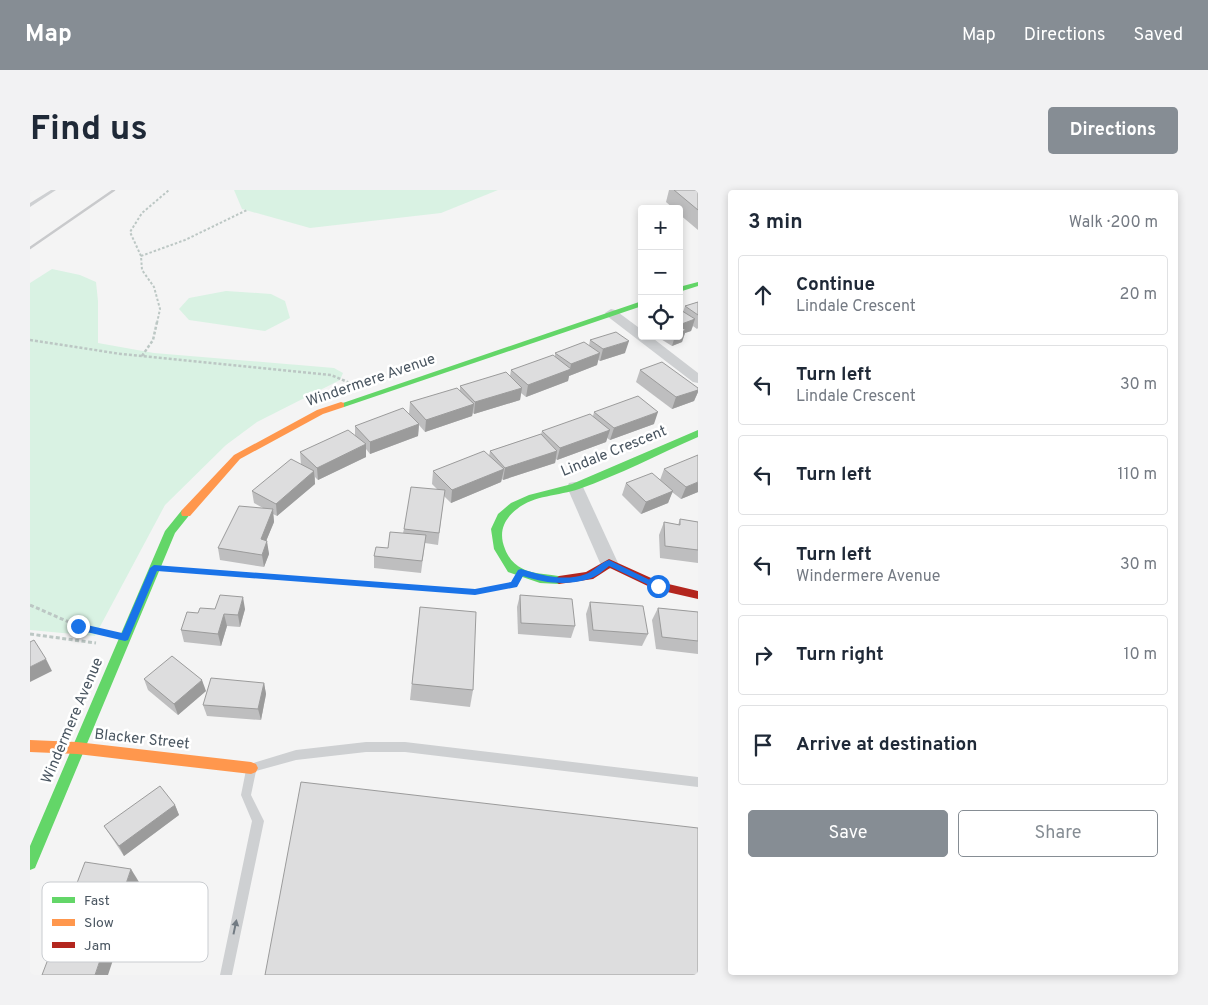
<!DOCTYPE html>
<html lang="en">
<head>
<meta charset="utf-8">
<style>
	body { margin:0; font-family:Overpass,sans-serif; background:#f2f2f3; color:#1f2937 }
	.controls { position:absolute; right:15px; top:15px; display:grid; overflow:hidden; border-radius:5px; box-shadow:0 2px 8px #0003 }
	.controls button { width:45px; height:45px; display:grid; place-items:center; padding:0; border:0; border-bottom:1px solid #e0e1e3; background:#fff; color:#1f2937; font:25px sans-serif }
	.stop { position:absolute; width:15px; height:15px; margin:-11px; border:4px solid #1a73e8; border-radius:50%; background:#fff }
	.stop.end { background:#1a73e8; border-color:#fff; box-shadow:0 1px 5px #0008 }
	.list { margin:0; padding:0; list-style:none }
	h2 { display:flex; justify-content:space-between; align-items:center; height:65px; margin:0; padding:0 20px; font-size:21px }
	h2 small { font-size:16px; font-weight:400; color:#747a83 }
	.list li { display:grid; grid-template-columns:32px 1fr auto; gap:15px; align-items:center; box-sizing:border-box; height:80px; margin:0 10px 10px; padding:0 10px; border:1px solid #e0e1e3; border-radius:5px }
	.list b { display:block; font-size:19px; white-space:nowrap }
	.list p { margin:0; font-size:16px; white-space:nowrap; color:#747a83 }
	.list em { font-size:16px; font-style:normal; color:#747a83 }
	.actions { display:flex; gap:10px; padding:15px 20px }
	.actions a { flex:1; padding:11px 0; border:1px solid #868d94; border-radius:5px; text-align:center; font-size:18px; color:#868d94 }
	.actions .main { background:#868d94; color:#fff }
	.icon { flex:none; width:28px; height:28px; fill:none; stroke:currentColor; stroke-width:2; stroke-linecap:round; stroke-linejoin:round }
	.map { position:relative; flex:none; width:668px; height:785px; overflow:hidden; border-radius:5px }
	header { display:flex; align-items:center; gap:30px; box-sizing:border-box; height:70px; padding:0 25px; background:#868d94; color:#fff }
	header strong { font-size:24px }
	nav { display:flex; gap:28px; margin-inline-start:auto; font-size:18px }
	.intro { display:flex; align-items:center; justify-content:space-between; box-sizing:border-box; height:120px; padding:0 30px }
	h1 { margin:0; font-size:35px }
	.button { padding:12px 22px; border-radius:5px; background:#868d94; color:#fff; font-size:18px; font-weight:700 }
	main { display:flex; gap:30px; padding:0 30px }
	aside { flex:1; background:#fff; border-radius:5px; box-shadow:0 2px 8px #0003 }
	.map>svg:first-child { display:block }
	.green { fill:#d9f2e3 }
	.lines { fill:none; stroke-linecap:round; stroke-linejoin:round }
	.path-far2 { stroke:#bcc7c4; stroke-width:2; stroke-dasharray:2.5 2; stroke-linecap:butt }
	.path-far1 { stroke:#bcc7c4; stroke-width:2.5; stroke-dasharray:3 2; stroke-linecap:butt }
	.path { stroke:#bcc7c4; stroke-width:3; stroke-dasharray:4 2.5; stroke-linecap:butt }
	.lane { fill:#ced0d2; fill-rule:evenodd }
	.street { fill:#ced0d2; fill-rule:evenodd }
	.fast { fill:#63d668; fill-rule:evenodd }
	.slow { fill:#ff974d; fill-rule:evenodd }
	.jam { fill:#b3261e; fill-rule:evenodd }
	.rail { stroke:#c9cacc; stroke-width:2.5 }
	.wall { fill:#bebebf }
	.shaded-wall { fill:#9b9b9b }
	.building { fill:#ddddde; stroke:#9b9b9b }
	.oneway { fill:#727b83 }
	.route { fill:#1a73e8 }
	.labels { text-anchor:middle; dominant-baseline:central; stroke-width:5; stroke-linejoin:round; paint-order:stroke }
	.street-label { font-size:15px; fill:#4a5661; stroke:#fff }
	.key { fill:#fff; stroke:#c9ccd0; stroke-width:1 }
	.key-label { font-size:14px; fill:#4a5661 }
</style>
</head>
<body>
<header>
<strong>Map</strong>
<nav><a>Map</a><a>Directions</a><a>Saved</a></nav>
</header>
<div class="intro"><h1>Find us</h1><a class="button">Directions</a></div>
<main>
<div class="map">
<svg width="668" height="785" viewBox="0 0 668 785">
	<rect width="100%" height="100%" fill="#f4f4f4"/>
	<g class="green">
		<path d="M204,0H468L411,23L280,38L212,19Z"/>
		<path d="M22,79L50,85L66,92L68,111V153L124,163L304,178L313,183L310,190L227,232L196,255L135,315L65,446L0,440V93Z"/>
		<path d="M196,101L241,104L255,111L260,128L235,141L159,130L149,119L159,108Z"/>
	</g>
	<g class="lines">
		<g class="path-far2">
			<path d="M111,66L155,50L217,20"/>
			<path d="M127,133L130,119L124,97L112,80L111,66L100,42L112,23L139,0"/>
		</g>
		<g class="path-far1">
			<path d="M0,150L91,164L301,185L320,193"/>
			<path d="M112,166L123,150L127,132"/>
		</g>
		<g class="path">
			<path d="M147,380L445,402L470,397"/>
			<path d="M0,415L48,436L72,442"/>
			<path d="M0,444L66,453"/>
		</g>
		<g class="lane">
			<path d="M21,0H26L0,17V13Z"/>
			<path d="M336,552H375L668,587V597L375,562H336L266,570L226,581L221,605L234,631L202,785H190L222,631L211,605L217,575L266,560Z"/>
		</g>
		<g class="street">
			<path d="M581,119L585,120L612,140V146H620L668,183V193L663,192L577,126L575,123Z"/>
			<path d="M545,292L551,293L553,297L588,373L585,377L579,379L573,377L570,373L537,297L539,293Z"/>
		</g>
		<g class="fast">
			<path d="M668,92V96L649,102V97Z"/>
			<path d="M612,111V116L314,217H308L307,215Z"/>
			<path d="M668,240V247C629,264 589,285 549,299C529,306 504,305 487,319C474,329 468,342 475,359C488,393 527,379 535,390L529,394L510,393L478,382L464,359L461,339L468,324L481,313L499,305L542,294Z"/>
			<path d="M156,319L161,323L145,343L5,678L0,680V656L135,341L152,320Z"/>
		</g>
		<g class="slow">
			<path d="M311,212L314,213V217L293,224L210,269L160,326H152L151,323L152,320L204,265L287,220Z"/>
			<path d="M0,550L47,552L221,572L226,574L228,578L226,582L221,584L47,564L0,562Z"/>
		</g>
		<path class="jam" d="M579,369L630,392L668,401V409L624,399L580,378L563,389L529,394L523,390L529,386L556,382Z"/>
		<path class="rail" d="M0,58L84,0"/>
	</g>
	<g class="wall">
		<path d="M639,0H668V40L649,24V19H644L636,12Z"/>
		<path d="M668,112V138L667,139L663,136L661,141L655,143L652,152L642,156L626,146H649L653,122L655,116Z"/>
		<path d="M560,150L595,163L570,171L568,170L567,175L539,186L538,191L496,207L491,203L490,210L444,224L443,223L442,226L395,242L389,235L388,246L340,264L336,259V267L288,290L285,287V294L247,326L243,324L244,332L236,351L239,364L234,377L190,370L188,358L233,318L224,313L222,301L271,275L270,262L325,246V236L379,224L380,212L430,200V196L480,186L481,180L525,167V163L559,156Z"/>
		<path d="M610,180L668,198V202L664,211L642,219L606,192Z"/>
		<path d="M564,222L624,234L580,250L577,248L576,252L527,270L526,269L525,273L473,290L472,289L471,292L421,313L414,306L408,355L395,353L391,383L344,378V366L358,358L373,343L374,339L408,300L402,294L403,281L459,266L460,261L511,244L512,241L563,226Z"/>
		<path d="M634,279L668,302L651,309L642,302L638,313L611,324L592,305L596,293L630,290Z"/>
		<path d="M650,329L668,332V373L630,368L629,345L634,332L648,335Z"/>
		<path d="M490,405L545,436L541,448L488,444L487,417Z"/>
		<path d="M560,412L618,444L612,456L559,451L556,424Z"/>
		<path d="M390,417L443,500L440,517L380,510Z"/>
		<path d="M628,418L668,422V464L626,459L622,430Z"/>
		<path d="M185,419H215L210,437L197,436L191,456L154,452L151,440L168,423Z"/>
		<path d="M114,489L176,501L148,525L118,500Z"/>
		<path d="M234,493L236,504L231,530L177,526L173,515Z"/>
		<path d="M145,615L149,625L94,666L74,636Z"/>
	</g>
	<g class="shaded-wall">
		<path d="M665,129L661,141L655,143L652,152L642,156L645,146H649V135Z"/>
		<path d="M599,151L595,163L570,171L573,159Z"/>
		<path d="M570,163L567,175L539,186L538,191L496,207L498,195L540,179L541,174Z"/>
		<path d="M492,198L490,210L444,224L445,212Z"/>
		<path d="M668,200V202L664,211L642,219L646,207Z"/>
		<path d="M444,214L442,226L395,242L396,230Z"/>
		<path d="M628,222L624,234L580,250L584,238Z"/>
		<path d="M389,234L388,246L340,264V252Z"/>
		<path d="M580,240L576,252L527,270L530,258Z"/>
		<path d="M336,254V267L288,290L287,278Z"/>
		<path d="M527,261L525,273L473,290L475,278Z"/>
		<path d="M474,279L471,292L421,313L422,300Z"/>
		<path d="M284,281L285,294L247,326L246,314Z"/>
		<path d="M668,292V302L651,309L656,297Z"/>
		<path d="M643,301L638,313L611,324L616,312Z"/>
		<path d="M243,319L244,332L232,361L231,349Z"/>
		<path d="M237,351L239,364L234,377L232,365Z"/>
		<path d="M213,407L215,419L210,437L208,425Z"/>
		<path d="M194,424L197,436L191,456L188,444Z"/>
		<path d="M16,469L22,481L0,492V477Z"/>
		<path d="M172,490L176,501L148,525L144,514Z"/>
		<path d="M234,493L236,504L231,530L228,519Z"/>
		<path d="M145,615L149,625L94,666L89,656Z"/>
		<path d="M101,679L109,692L78,785H65Z"/>
	</g>
	<g class="building">
		<path d="M644,0H668V20Z"/>
		<path d="M668,112V125L655,116Z"/>
		<path d="M649,119L665,129L649,135Z"/>
		<path d="M649,136L656,140L649,143Z"/>
		<path d="M586,142L599,151L573,159L560,150Z"/>
		<path d="M554,152L570,163L541,174L525,163Z"/>
		<path d="M523,165L541,179L498,195L481,180Z"/>
		<path d="M632,172L668,198V200L646,207L610,180Z"/>
		<path d="M476,182L492,198L445,212L430,196Z"/>
		<path d="M427,198L444,214L396,230L380,212Z"/>
		<path d="M608,206L628,222L584,238L564,222Z"/>
		<path d="M373,218L389,234L340,252L325,236Z"/>
		<path d="M560,224L580,240L530,258L512,241Z"/>
		<path d="M318,240L336,254L287,278L270,262Z"/>
		<path d="M511,244L527,261L475,278L460,261Z"/>
		<path d="M454,261L474,279L422,300L403,281Z"/>
		<path d="M668,265V292L656,297L634,279Z"/>
		<path d="M261,269L284,281L246,314L222,301Z"/>
		<path d="M622,283L643,301L616,312L596,293Z"/>
		<path d="M381,297L415,300L409,343L374,339Z"/>
		<path d="M209,316L243,319L231,349L237,351L232,365L188,358Z"/>
		<path d="M650,329L668,332V360L635,356L634,332L650,335Z"/>
		<path d="M360,342L396,345L392,371L344,366L346,357L358,358Z"/>
		<path d="M190,405L213,407L208,425L194,424L188,444L151,440L157,422L168,423L170,418L185,419Z"/>
		<path d="M490,405L542,409L545,436L491,433Z"/>
		<path d="M560,412L613,416L618,444L563,440Z"/>
		<path d="M390,417L446,422L443,500L382,494Z"/>
		<path d="M628,418L668,422V451L632,447Z"/>
		<path d="M4,450L16,469L0,477V452Z"/>
		<path d="M142,466L172,490L144,514L114,489Z"/>
		<path d="M181,488L234,493L228,519L173,515Z"/>
		<path d="M271,592L668,638V785H235Z"/>
		<path d="M130,596L145,615L89,656L74,636Z"/>
		<path d="M55,672L101,679L65,785H12Z"/>
	</g>
	<defs><path id="oneway-solid" d="M-6-.8H1V-3.2L6.5 0L1 3.2V.8H-6Z" transform="scale(1.25)"/></defs>
	<use class="oneway" href="#oneway-solid" transform="translate(205 737) rotate(-78)"/>
	<path class="route" d="M579,370L632,396L628,399L625,398L579,376C573,381 566,387 559,389C537,396 514,393 493,386L487,397L445,405L127,381L98,450L95,451L48,440L44,436L48,433L92,443L120,378L124,375L445,399L481,392L488,380L491,379C511,385 534,392 556,384C564,381 570,373 579,370Z"/>
	<g class="labels">
		<g class="street-label">
			<text transform="translate(341 191) rotate(-19)">Windermere Avenue</text>
			<text transform="translate(584 262) rotate(-22)">Lindale Crescent</text>
			<text transform="translate(43 531) rotate(-67)">Windermere Avenue</text>
			<text transform="translate(112 550) rotate(6)">Blacker Street</text>
		</g>
	</g>
	<rect x="12" y="692" width="166" height="80" rx="8" class="key"/>
	<rect x="22" y="707" width="23" height="6" fill="#63d668"/>
	<rect x="22" y="729" width="23" height="7" fill="#ff974d"/>
	<rect x="22" y="752" width="23" height="6" fill="#b3261e"/>
	<g class="key-label">
		<text x="54" y="715">Fast</text>
		<text x="54" y="737">Slow</text>
		<text x="54" y="760">Jam</text>
	</g>
</svg>
<div class="controls">
<button>+</button>
<button>−</button>
<button><svg class="icon" aria-label="locate" viewBox="0 0 24 24"><circle cx="12" cy="12" r="6"/><path d="M12 2v4M12 18v4M2 12h4M18 12h4"/></svg></button>
</div>
<div class="stop" style="left:628px;top:396px"></div>
<div class="stop end" style="left:48px;top:436px"></div>
</div>
<aside>
<h2>3 min<small>Walk · 200 m</small></h2>
<ul class="list">
<li><svg class="icon" aria-label="ahead" viewBox="0 0 24 24"><path d="M12 20V5M6 11l6-6 6 6"/></svg><div><b>Continue</b><p>Lindale Crescent</p></div><em>20 m</em></li>
<li><svg class="icon" aria-label="left" viewBox="0 0 24 24"><path d="M17 20v-9H6M10 6l-5 5 5 5"/></svg><div><b>Turn left</b><p>Lindale Crescent</p></div><em>30 m</em></li>
<li><svg class="icon" aria-label="left" viewBox="0 0 24 24"><path d="M17 20v-9H6M10 6l-5 5 5 5"/></svg><div><b>Turn left</b></div><em>110 m</em></li>
<li><svg class="icon" aria-label="left" viewBox="0 0 24 24"><path d="M17 20v-9H6M10 6l-5 5 5 5"/></svg><div><b>Turn left</b><p>Windermere Avenue</p></div><em>30 m</em></li>
<li><svg class="icon" aria-label="right" viewBox="0 0 24 24"><path d="M7 20v-9h11M14 6l5 5-5 5"/></svg><div><b>Turn right</b></div><em>10 m</em></li>
<li><svg class="icon" aria-label="arrive" viewBox="0 0 24 24"><path d="M6 21V4h12l-3 4 3 4H6"/></svg><div><b>Arrive at destination</b></div></li>
</ul>
<div class="actions"><a class="main">Save</a><a>Share</a></div>
</aside>
</main>
</body>
</html>
